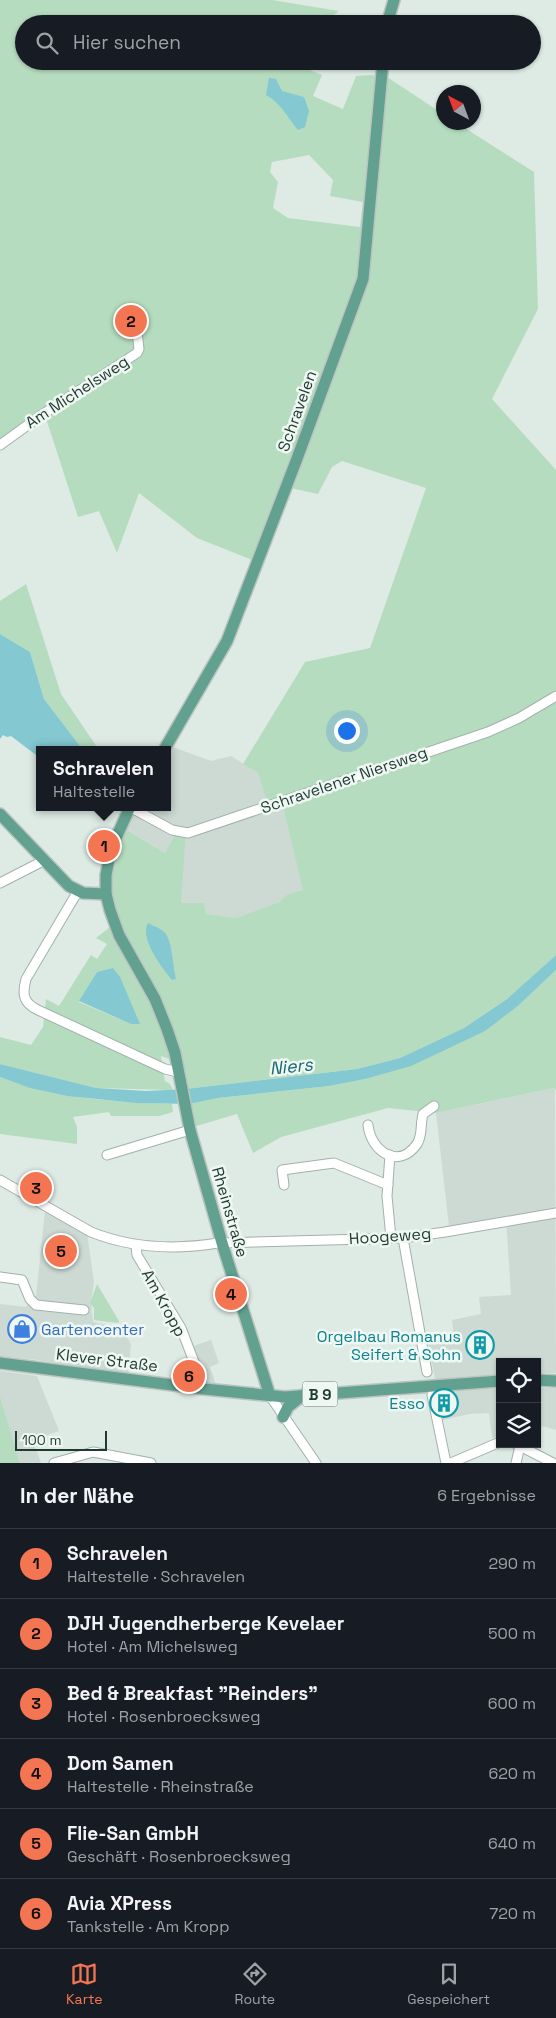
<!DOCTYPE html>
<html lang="de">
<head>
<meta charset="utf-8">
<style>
	body { margin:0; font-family:"Space Grotesk",sans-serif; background:#20242c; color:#f1f3f6 }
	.controls { position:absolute; right:15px; bottom:15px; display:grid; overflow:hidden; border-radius:0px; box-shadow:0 1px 4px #0004 }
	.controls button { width:45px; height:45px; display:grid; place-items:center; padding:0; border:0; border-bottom:1px solid #363941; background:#171b24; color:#f1f3f6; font:25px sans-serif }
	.compass { position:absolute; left:436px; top:85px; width:45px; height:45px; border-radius:50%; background:#171b24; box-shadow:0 1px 4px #0004; rotate:319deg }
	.scale { position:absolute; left:15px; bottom:12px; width:92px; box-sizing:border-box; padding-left:5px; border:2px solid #1f3a32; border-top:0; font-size:14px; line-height:18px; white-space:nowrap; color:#1f3a32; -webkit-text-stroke:4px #eff7f2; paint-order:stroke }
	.you { position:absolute; left:346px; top:730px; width:18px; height:18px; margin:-12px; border:4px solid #fff; border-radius:50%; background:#1a73e8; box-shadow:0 0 0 8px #1a73e833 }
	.badge { display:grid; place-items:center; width:32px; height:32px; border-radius:50%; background:#f47552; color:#111; font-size:16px; font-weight:700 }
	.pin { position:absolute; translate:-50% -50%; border:2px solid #fff; box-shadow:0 1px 5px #0006 }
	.popup { position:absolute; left:36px; top:746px; width:135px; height:65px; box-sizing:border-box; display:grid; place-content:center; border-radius:0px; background:#171b24; filter:drop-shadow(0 1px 4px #0005); font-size:16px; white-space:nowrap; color:#9ea1a6 }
	.popup b { font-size:19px; color:#f1f3f6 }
	.popup::after { content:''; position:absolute; left:50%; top:100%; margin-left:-10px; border:10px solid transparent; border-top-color:#171b24 }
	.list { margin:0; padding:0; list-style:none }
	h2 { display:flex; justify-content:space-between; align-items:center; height:65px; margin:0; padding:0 20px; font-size:21px }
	h2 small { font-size:16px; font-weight:400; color:#9ea1a6 }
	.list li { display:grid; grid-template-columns:32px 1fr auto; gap:15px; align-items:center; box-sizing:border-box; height:70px; padding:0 20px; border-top:1px solid #363941 }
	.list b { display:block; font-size:19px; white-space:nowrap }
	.list p { margin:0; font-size:16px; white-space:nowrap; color:#9ea1a6 }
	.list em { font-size:16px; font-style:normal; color:#9ea1a6 }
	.icon { flex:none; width:28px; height:28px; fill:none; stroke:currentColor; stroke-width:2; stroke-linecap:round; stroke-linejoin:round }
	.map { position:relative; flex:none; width:556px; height:1463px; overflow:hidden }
	.search { position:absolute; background:#171b24; box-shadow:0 1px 4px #0004; left:15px; right:15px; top:15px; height:55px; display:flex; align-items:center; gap:12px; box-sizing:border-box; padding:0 18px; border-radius:28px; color:#9ea1a6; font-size:19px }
	.sheet { height:485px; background:#171b24 }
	nav { display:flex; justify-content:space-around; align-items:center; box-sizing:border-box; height:70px; border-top:1px solid #363941; background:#171b24; font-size:14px; color:#9ea1a6 }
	nav a { display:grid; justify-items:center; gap:2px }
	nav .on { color:#f47552 }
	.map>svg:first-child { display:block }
	.built { fill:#ccdad3 }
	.green { fill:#b6dcbf; fill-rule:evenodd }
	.water { fill:#84c8d1 }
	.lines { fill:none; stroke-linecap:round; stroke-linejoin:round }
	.minor-casing { stroke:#a1b2ab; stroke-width:11 }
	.major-casing { stroke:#bcc4c2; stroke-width:14 }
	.minor { stroke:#fff; stroke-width:9 }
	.major { stroke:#62a18f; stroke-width:11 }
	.labels { text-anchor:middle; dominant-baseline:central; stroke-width:5; stroke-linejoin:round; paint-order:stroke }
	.shield { fill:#eff7f2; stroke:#5d736c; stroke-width:1 }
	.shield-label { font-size:15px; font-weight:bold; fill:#1f3a32 }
	.street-label { font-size:16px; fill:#1f3a32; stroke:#eff7f2 }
	.shop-label { font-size:16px; fill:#366cbe; stroke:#eff7f2; text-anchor:start }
	.culture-label { font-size:16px; fill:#0d838f; stroke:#eff7f2; text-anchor:end }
	.water-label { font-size:18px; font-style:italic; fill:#196a76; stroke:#eff7f2 }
</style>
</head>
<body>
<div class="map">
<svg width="556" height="1463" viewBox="0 0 556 1463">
	<rect width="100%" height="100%" fill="#deeae4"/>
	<g class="built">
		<path d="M167,745L211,761L231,756L258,773L268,806L282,801L304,890L286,895L279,902L236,918L205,914L181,903L177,830L165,853L120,826L130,807H168Z"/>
		<path d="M555,1088L556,1373H537V1362H500V1374L435,1379L428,1342L454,1336L452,1320L481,1314L479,1297L511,1295L506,1217L449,1226L436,1113Z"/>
		<path d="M45,1211L87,1233L94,1282L91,1301L93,1322L121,1328L131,1344L128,1374L38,1360L0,1356V1304L26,1307L36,1296Z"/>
		<path d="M211,1340L219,1363L210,1367L216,1385L179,1381L180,1372L192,1367L185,1349Z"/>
		<path d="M0,1371L37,1376L59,1431L33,1440L41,1463H20L0,1396Z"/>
		<path d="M500,1388V1436L492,1438L489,1413L469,1414L443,1420L437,1392Z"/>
		<path d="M537,1388H556V1430L543,1426L537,1429Z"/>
	</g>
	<g class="green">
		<path d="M0,0H272L339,11L322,24H24V61H302L300,66L322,75L313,96L343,109L356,76L371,75L387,77L443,114L444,122L457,123L534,172L538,309L492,399L556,470V955L507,999L464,1028L400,1058L357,1069L186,1089L172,1060L161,1056L165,1081L170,1084L173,1090L96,1088L0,1064V1037L31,1045L43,1027L46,999L59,1006L91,955L97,959L107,944L96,938L114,924H119L111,898L110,879L120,826L165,853L177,830L186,831L181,903H204L206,914L236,918L279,902L286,895L303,890L282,802L268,806L258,773L243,764L305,662L370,648L426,488L342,461L332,467L318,494L286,487L257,562L197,538L139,493L117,553L99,511L78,517L43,409L0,445ZM309,155L333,180L330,196L363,202L360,227L288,218L273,208L278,182L270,172L272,162ZM97,972L131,1024L79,1002Z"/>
		<path d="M26,584L61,694L99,750H83L44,699L30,652L0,634V601Z"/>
		<path d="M556,970V1090L554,1088L436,1113L388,1108L281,1137L253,1153L237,1114L193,1127L189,1104L218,1098L329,1086L365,1079L519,1005Z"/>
		<path d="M0,1077C56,1098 112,1102 172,1104L173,1112L159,1116H111L109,1112L73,1117L77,1127V1144L0,1134Z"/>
		<path d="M97,1284L119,1321L118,1323L94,1320V1308L90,1303Z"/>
		<path d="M0,1396L20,1463H0Z"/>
	</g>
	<g class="water">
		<path d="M269,78L276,79L282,91L304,97L309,111L305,127L298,130C287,117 281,103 266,95Z"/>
		<path d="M0,634L30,652L44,699L83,750H40V758L11,736L7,737L3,735L0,739Z"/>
		<path d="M148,923C153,926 161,928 165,933C172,940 173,967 176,979L172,980C162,968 139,938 148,923Z"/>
		<path d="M556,955V970L519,1005L485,1031L411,1066L365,1079L329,1086L218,1098L189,1104L136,1103L68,1096L30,1088L0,1077V1064L96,1088L146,1091L186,1089L357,1069L400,1058L464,1028L507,999Z"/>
		<path d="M113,968L120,977L140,1024H131L79,1001L97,972Z"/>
	</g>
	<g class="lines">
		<defs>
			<g id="minor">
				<path d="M0,445L43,414L137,353L139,349L137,332"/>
				<path d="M130,807L172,830L188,833L488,732L519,718L556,696"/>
				<path d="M0,883L45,860"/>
				<path d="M78,891L26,979C22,994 23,1003 38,1010L165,1069L178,1072"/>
				<path d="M368,1125C371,1152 399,1170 417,1144C423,1135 420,1124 423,1114L434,1106"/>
				<path d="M107,1155L190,1130"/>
				<path d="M390,1155L387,1196L391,1238"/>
				<path d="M0,1180L91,1232C131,1248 175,1250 218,1243L403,1238L445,1232L556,1213"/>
				<path d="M284,1185L282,1170L334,1163L388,1185"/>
				<path d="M403,1238L427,1372"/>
				<path d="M136,1245L137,1255L181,1328L201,1380V1389"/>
				<path d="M0,1277L22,1280L30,1299L36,1305L84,1310"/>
				<path d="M432,1395L446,1463"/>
				<path d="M270,1396L316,1463"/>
				<path d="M516,1444L553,1463"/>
				<path d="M54,1463L93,1452L151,1463"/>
				<path d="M451,1463L500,1442"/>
				<path d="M516,1463L520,1446"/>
			</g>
			<g id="major">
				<path d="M387,24L394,0"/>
				<path d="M164,750L227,641L298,456L363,279L383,61"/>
				<path d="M130,807L111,849L106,875V894L110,910L119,935L155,999L167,1029L175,1053L190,1130L222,1243L270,1396"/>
				<path d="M0,814L69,886L83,893L106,894"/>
				<path d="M0,1363L204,1389L285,1397L500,1381"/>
				<path d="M537,1380L556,1381"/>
				<path d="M283,1417L288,1407L303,1395"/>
			</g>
		</defs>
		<use href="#minor" class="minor-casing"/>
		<use href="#major" class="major-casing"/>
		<use href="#minor" class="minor"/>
		<use href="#major" class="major"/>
	</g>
	<defs>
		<symbol id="shop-ring" viewBox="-11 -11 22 22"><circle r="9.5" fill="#eff7f2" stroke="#3f7fe0" stroke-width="1.5"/><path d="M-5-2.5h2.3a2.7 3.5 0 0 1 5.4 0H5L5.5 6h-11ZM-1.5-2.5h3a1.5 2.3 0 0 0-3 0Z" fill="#3f7fe0"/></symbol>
		<symbol id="building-ring" viewBox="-11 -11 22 22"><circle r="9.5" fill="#eff7f2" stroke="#0f9aa8" stroke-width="1.5"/><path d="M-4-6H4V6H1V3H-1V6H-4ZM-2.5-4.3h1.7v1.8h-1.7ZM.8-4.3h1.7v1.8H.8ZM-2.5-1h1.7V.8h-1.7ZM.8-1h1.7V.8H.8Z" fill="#0f9aa8"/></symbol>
	</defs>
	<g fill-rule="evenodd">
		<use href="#shop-ring" x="6" y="1313" width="32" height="32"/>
		<use href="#building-ring" x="464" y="1329" width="32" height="32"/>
		<use href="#building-ring" x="428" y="1387" width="32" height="32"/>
	</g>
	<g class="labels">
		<rect class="shield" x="302.5" y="1381.5" width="35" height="25" rx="4"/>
		<g class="shield-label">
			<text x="320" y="1394">B 9</text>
		</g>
		<g class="street-label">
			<text transform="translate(77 392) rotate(-33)">Am Michelsweg</text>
			<text transform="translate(297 411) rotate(-70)">Schravelen</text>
			<text transform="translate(344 780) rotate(-19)">Schravelener Niersweg</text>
			<text transform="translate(230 1212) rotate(74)">Rheinstraße</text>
			<text transform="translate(390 1236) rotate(-4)">Hoogeweg</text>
			<text transform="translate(164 1303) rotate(61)">Am Kropp</text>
			<text transform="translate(107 1360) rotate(7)">Klever Straße</text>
		</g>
		<g class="shop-label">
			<text x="41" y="1329">Gartencenter</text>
		</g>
		<g class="culture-label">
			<text x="461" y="1336">Orgelbau Romanus<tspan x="461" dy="18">Seifert &amp; Sohn</tspan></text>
			<text x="425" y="1403">Esso</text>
		</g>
		<g class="water-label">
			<text transform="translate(291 1066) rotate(-6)">Niers</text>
		</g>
	</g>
</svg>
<div class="controls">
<button><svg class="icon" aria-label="locate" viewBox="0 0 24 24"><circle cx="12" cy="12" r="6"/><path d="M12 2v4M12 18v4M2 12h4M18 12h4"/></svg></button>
<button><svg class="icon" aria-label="layers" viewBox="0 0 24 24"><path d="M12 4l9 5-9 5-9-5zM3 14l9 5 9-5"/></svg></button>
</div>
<svg class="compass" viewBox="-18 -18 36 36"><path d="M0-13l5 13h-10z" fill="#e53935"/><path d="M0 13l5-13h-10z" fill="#9ea1a6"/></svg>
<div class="scale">100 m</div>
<div class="you"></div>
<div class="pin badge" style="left:104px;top:846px">1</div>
<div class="popup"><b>Schravelen</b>Haltestelle</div>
<div class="pin badge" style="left:131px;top:321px">2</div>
<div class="pin badge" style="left:36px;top:1188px">3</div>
<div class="pin badge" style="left:231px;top:1294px">4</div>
<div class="pin badge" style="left:61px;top:1251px">5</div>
<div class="pin badge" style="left:189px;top:1376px">6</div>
<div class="search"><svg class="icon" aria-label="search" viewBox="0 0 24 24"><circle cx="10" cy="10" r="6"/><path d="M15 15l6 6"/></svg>Hier suchen</div>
</div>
<section class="sheet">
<h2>In der Nähe<small>6 Ergebnisse</small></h2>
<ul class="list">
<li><span class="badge">1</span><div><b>Schravelen</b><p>Haltestelle · Schravelen</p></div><em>290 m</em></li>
<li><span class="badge">2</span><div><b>DJH Jugendherberge Kevelaer</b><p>Hotel · Am Michelsweg</p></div><em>500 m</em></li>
<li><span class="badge">3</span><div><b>Bed &amp; Breakfast &quot;Reinders&quot;</b><p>Hotel · Rosenbroecksweg</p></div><em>600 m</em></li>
<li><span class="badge">4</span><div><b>Dom Samen</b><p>Haltestelle · Rheinstraße</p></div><em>620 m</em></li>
<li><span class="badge">5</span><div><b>Flie-San GmbH</b><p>Geschäft · Rosenbroecksweg</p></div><em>640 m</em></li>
<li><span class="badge">6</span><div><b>Avia XPress</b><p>Tankstelle · Am Kropp</p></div><em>720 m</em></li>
</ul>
</section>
<nav>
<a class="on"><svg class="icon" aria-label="map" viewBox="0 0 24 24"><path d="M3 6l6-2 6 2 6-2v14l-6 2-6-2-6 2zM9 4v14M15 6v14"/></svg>Karte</a>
<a><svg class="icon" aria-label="directions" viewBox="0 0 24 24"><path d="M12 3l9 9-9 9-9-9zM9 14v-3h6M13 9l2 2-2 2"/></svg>Route</a>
<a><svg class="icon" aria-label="saved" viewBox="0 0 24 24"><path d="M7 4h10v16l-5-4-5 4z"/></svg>Gespeichert</a>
</nav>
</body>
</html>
